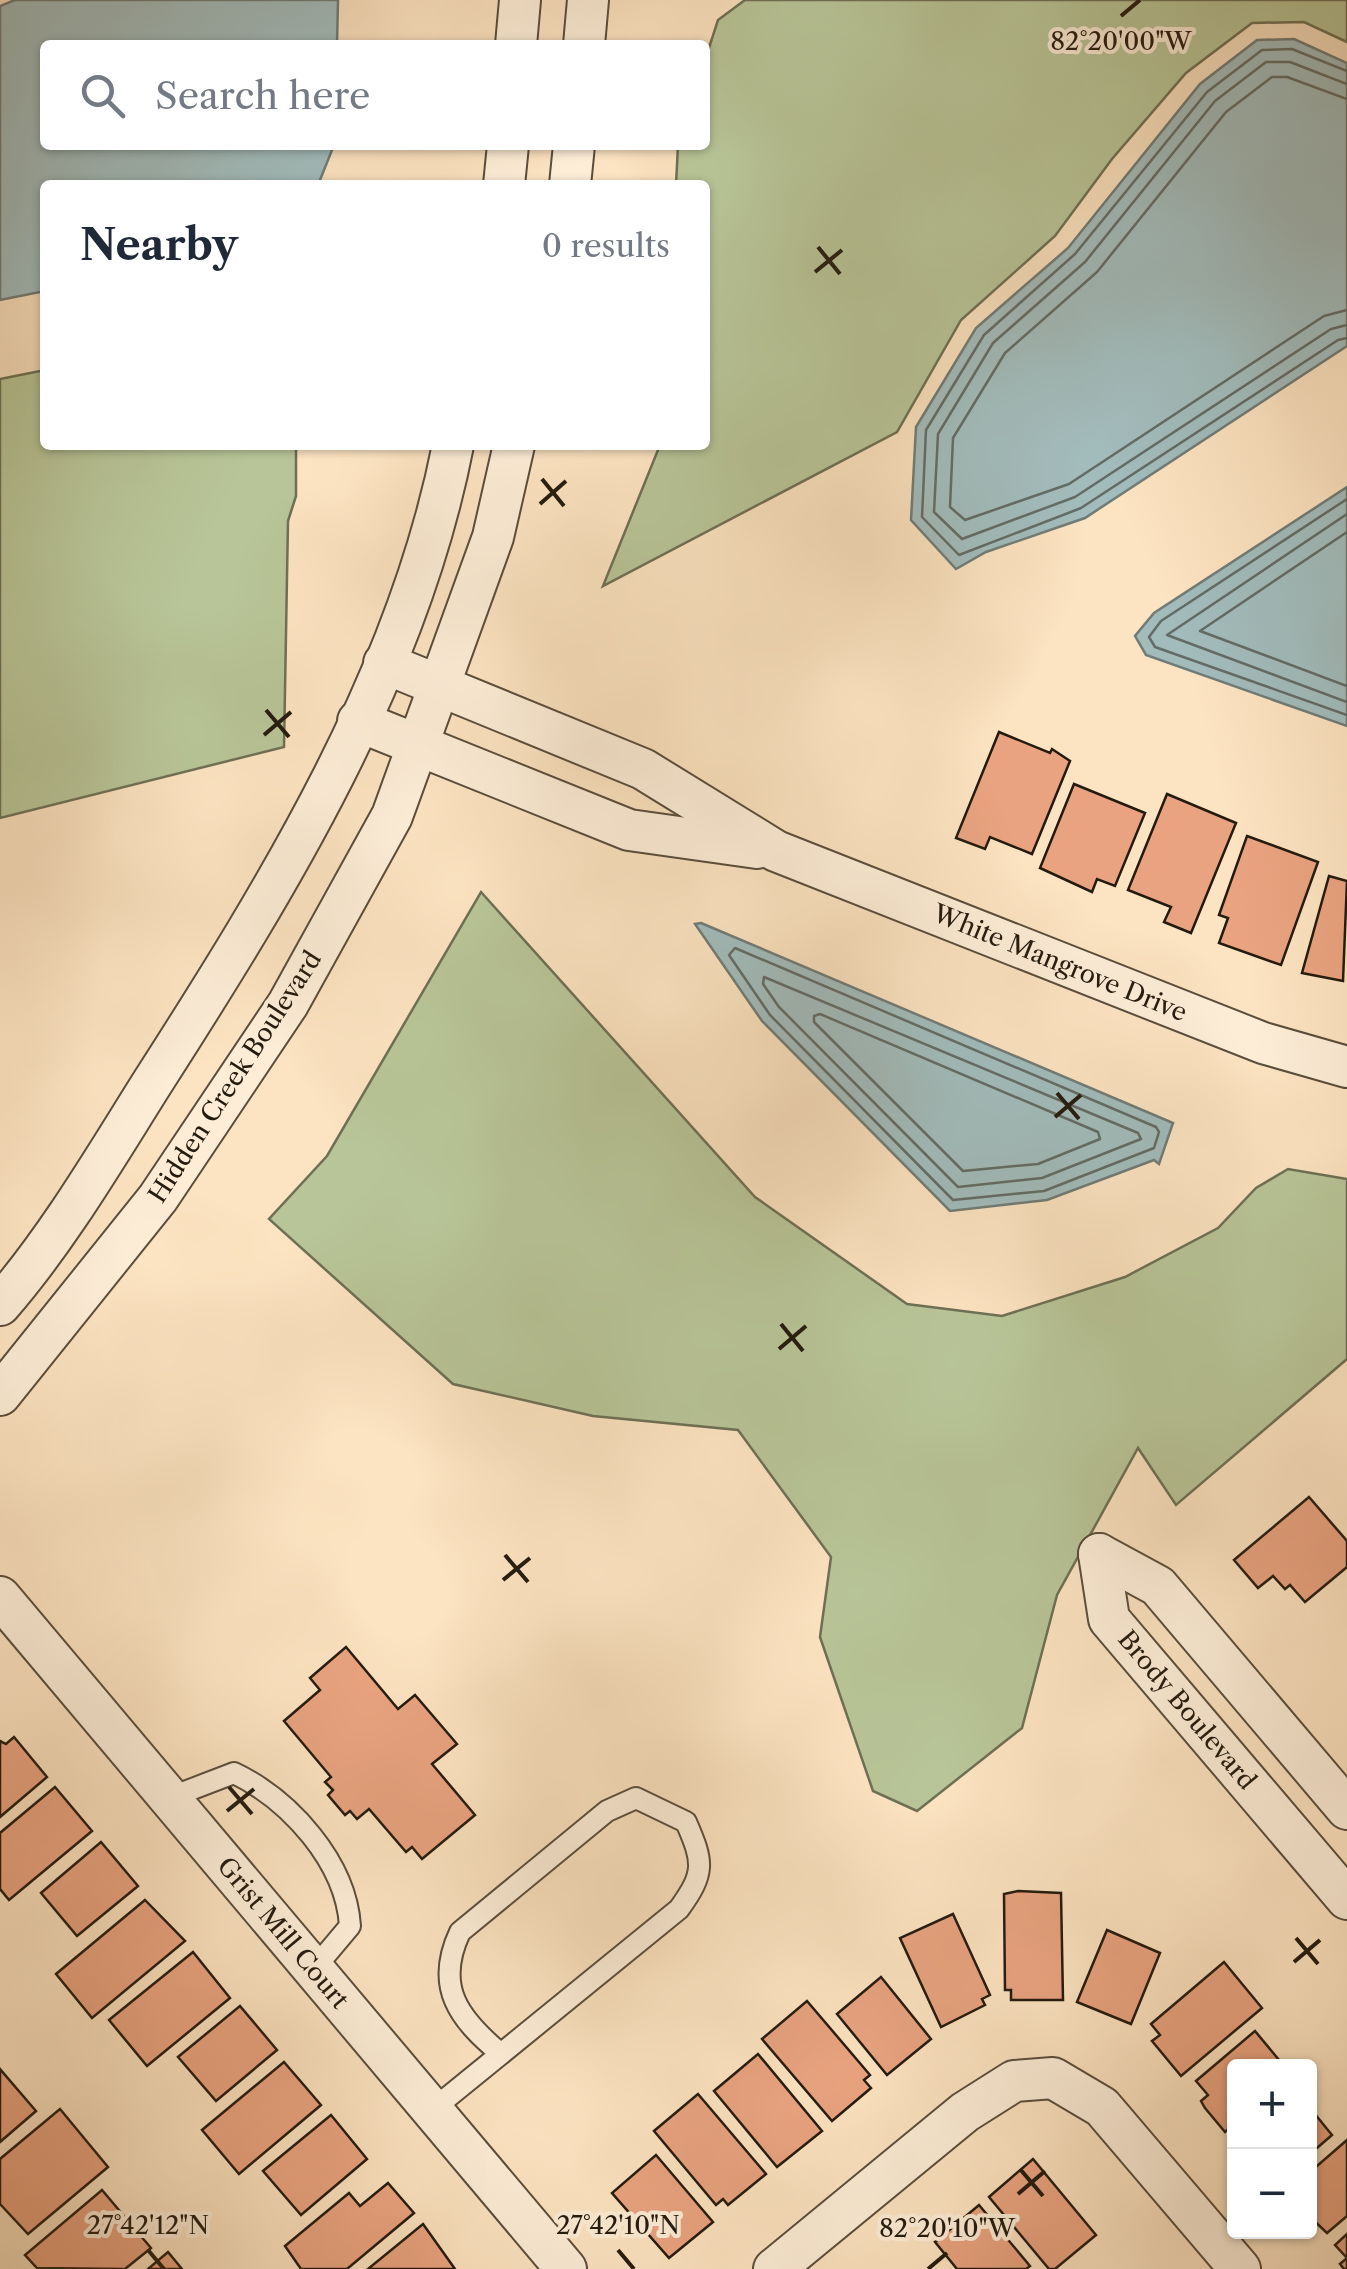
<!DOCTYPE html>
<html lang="en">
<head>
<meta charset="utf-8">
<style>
	body { margin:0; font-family:"Libre Caslon Text",serif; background:#f2f2f3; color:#1f2937 }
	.controls { position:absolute; right:30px; bottom:30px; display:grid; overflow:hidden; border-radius:10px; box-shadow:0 2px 8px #0004 }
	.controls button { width:90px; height:90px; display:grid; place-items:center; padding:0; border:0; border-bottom:2px solid #e0e1e3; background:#fff; color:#1f2937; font:50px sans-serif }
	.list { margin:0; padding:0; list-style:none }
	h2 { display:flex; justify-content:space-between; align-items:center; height:130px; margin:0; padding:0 40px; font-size:42px }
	h2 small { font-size:32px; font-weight:400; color:#747a83 }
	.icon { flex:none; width:55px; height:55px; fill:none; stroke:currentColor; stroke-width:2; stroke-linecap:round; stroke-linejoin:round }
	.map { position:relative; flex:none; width:1347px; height:2269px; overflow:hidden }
	.search { position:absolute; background:#fff; box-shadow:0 2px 8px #0004; left:40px; top:40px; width:670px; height:110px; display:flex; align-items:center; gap:25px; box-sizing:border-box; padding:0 35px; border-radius:10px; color:#747a83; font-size:38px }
	.panel { position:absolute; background:#fff; box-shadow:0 2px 8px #0004; left:40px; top:180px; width:670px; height:270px; border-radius:10px }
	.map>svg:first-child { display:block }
	.green { fill:#b8c598; stroke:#6e7054; stroke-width:2.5 }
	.water { fill:#a2bcbc; stroke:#707c77; stroke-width:2.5 }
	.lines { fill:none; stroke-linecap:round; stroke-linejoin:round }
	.shore { stroke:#636c66; stroke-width:2.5 }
	.building { fill:#e9a380; stroke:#241b0f; stroke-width:2.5 }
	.lane-casing { stroke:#5a4d3c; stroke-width:24 }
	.street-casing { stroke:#5a4d3c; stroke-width:44 }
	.lane { stroke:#fdedd7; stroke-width:20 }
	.street { stroke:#fdedd7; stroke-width:40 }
	.ticks { fill:none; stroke:#241b0f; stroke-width:4 }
	.labels { text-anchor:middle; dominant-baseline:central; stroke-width:8; stroke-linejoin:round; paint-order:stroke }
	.street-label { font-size:25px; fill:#241b0f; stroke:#fdedd7 }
	.ticks-label { font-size:25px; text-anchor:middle; fill:#241b0f; stroke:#fdedd7; stroke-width:8; stroke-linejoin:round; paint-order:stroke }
</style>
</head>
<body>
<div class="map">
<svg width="1347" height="2269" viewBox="0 0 1347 2269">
	<rect width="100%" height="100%" fill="#fce3c1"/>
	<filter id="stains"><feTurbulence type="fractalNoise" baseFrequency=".002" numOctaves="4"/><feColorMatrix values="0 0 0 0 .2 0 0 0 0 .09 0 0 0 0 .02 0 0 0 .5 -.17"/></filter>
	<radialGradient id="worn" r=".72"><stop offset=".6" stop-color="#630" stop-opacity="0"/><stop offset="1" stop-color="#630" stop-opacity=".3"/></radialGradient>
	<g class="green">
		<path d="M745,0H1347V42L1304,22L1252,23L1186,73L1112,159L1055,236L961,320L897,432L603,586L660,445H705V185H676L678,145H705V60L718,20Z"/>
		<path d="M45,370V445H296V496L288,521L284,747L0,818V379Z"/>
		<path d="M481,892L755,1197L907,1304L1002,1316L1125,1277L1218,1228L1256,1188L1288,1169L1347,1179V1359L1176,1505L1138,1448L1057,1595L1022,1728L917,1811L873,1791L820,1637L831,1557L738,1430L593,1416L453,1384L269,1219L327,1156Z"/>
	</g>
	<g class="water">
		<path d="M15,0H338L337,45H45V145H334L318,185H45V291L0,300V6Z"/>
		<path d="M1294,39L1347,63V346L1085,518L986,552L956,569L911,520L916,427L976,328L1068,248L1200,84L1257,40Z"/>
		<path d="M1347,487V726L1146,655L1135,636L1154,613Z"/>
		<path d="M701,923L1173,1123L1159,1164L1154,1160L1047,1200L950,1211L762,1021L695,924Z"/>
	</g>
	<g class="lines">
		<g class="shore">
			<path d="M1347,71L1292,49L1262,50L1207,92L1075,254L984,335L926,430L922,517L959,555L1081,508L1338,340L1347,338"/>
			<path d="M1347,84L1290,62H1266L1215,101L1085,262L993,343L938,434L934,512L962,539L1075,497L1331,329L1347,325"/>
			<path d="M1347,99L1287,77H1272L1226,112L1097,272L1005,353L953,438L950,507L965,520L1069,484L1324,316L1347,310"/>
			<path d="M1347,499L1161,621L1149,637L1155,647L1347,715"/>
			<path d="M1347,514L1167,635L1347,702"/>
			<path d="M1347,532L1200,631L1347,686"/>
			<path d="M735,948L1156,1127L1159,1132L1154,1148L1044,1191L953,1200L770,1015L729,955Z"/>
			<path d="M764,977L1138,1133L1141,1139L1042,1178L958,1187L779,1007L763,984Z"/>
			<path d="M820,1014L1098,1132L1100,1139L1038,1164L963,1171L814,1022V1016Z"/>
		</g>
	</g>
	<g class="building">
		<path d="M999,732L1050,753L1052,749L1070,761L1032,854L990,837L985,849L956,838Z"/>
		<path d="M1074,784L1145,813L1115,886L1097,879L1092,892L1040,868Z"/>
		<path d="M1167,794L1236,823L1191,933L1164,922L1171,907L1128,890Z"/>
		<path d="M1247,836L1318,862L1281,965L1219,943L1228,918L1219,915Z"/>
		<path d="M1329,876L1347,881L1343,981L1302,973Z"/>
		<path d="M1309,1497L1347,1541V1567L1305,1602L1290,1585L1285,1589L1273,1576L1258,1588L1234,1560Z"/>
		<path d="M346,1647L398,1709L415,1695L457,1744L432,1764L475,1815L422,1859L412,1847L406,1852L369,1809L357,1819L350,1811L345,1815L328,1795L333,1790L325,1782L331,1777L284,1721L320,1690L310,1678Z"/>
		<path d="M14,1737L47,1777L0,1817V1741L6,1744Z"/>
		<path d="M55,1787L92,1831L9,1900L0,1889V1833Z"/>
		<path d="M101,1842L138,1886L77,1936L41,1893Z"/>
		<path d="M1018,1891L1061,1893L1063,2000H1011V1990H1005L1004,1894Z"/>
		<path d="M145,1900L185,1941L92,2018L56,1974Z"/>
		<path d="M953,1914L990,1995L982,1999L985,2005L941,2027L900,1938Z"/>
		<path d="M1107,1930L1160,1953L1131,2024L1077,2002Z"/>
		<path d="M193,1952L230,1998L147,2066L109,2020Z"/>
		<path d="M1224,1962L1262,2008L1181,2076L1152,2041L1160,2035L1151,2024Z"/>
		<path d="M881,1977L931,2039L887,2075L837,2014Z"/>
		<path d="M807,2001L870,2075L864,2080L871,2088L832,2121L762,2039Z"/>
		<path d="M240,2006L277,2050L216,2101L178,2057Z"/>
		<path d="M1255,2031L1284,2066H1234V2124L1225,2132L1205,2108L1201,2101L1208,2095L1196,2081Z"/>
		<path d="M758,2054L822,2131L777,2167L714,2091Z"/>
		<path d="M284,2062L321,2105L239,2174L202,2130Z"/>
		<path d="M0,2069L36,2111L0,2142Z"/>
		<path d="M698,2094L766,2174L728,2205L723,2199L716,2205L654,2131Z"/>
		<path d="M1310,2108L1332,2135L1310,2154Z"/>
		<path d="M60,2109L108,2167L28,2234L0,2204V2159Z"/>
		<path d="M331,2115L367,2159L301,2215L263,2171Z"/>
		<path d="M1347,2140V2216L1327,2233L1310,2217V2172Z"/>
		<path d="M656,2155L713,2222L669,2258L612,2193Z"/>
		<path d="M1033,2159L1096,2235L1055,2269H1049L989,2197Z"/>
		<path d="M388,2183L414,2213L347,2269H301L285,2246L349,2193L360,2206Z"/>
		<path d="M102,2190L151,2248L125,2269L37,2268L25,2255Z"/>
		<path d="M979,2205L1030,2266L1026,2269H957L935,2242Z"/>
		<path d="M423,2224L455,2269H368Z"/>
		<path d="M1347,2234V2269H1344L1340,2264L1347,2258L1335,2245Z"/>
		<path d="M168,2252L182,2269H148Z"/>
	</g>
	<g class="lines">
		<defs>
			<g id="lane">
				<path d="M169,1798L234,1773C290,1800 346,1862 350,1926L313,1970"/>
				<path d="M432,2110L679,1909C705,1873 704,1863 686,1822L636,1798L607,1811L460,1932C434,1987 459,2019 501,2054"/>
			</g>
			<g id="street">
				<path d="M516,45L520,0"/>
				<path d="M584,45L588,0"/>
				<path d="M504,185L508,145"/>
				<path d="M570,185L574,145"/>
				<path d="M384,663L643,769L776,851L1263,1043L1347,1067"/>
				<path d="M358,721L629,830L757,848"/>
				<path d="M0,1305C59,1237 106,1156 154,1080C279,885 408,676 453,445"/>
				<path d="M0,1395L158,1198L288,1004L392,816L493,537L514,445"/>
				<path d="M1099,1554L1109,1619L1347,1899"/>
				<path d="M1099,1554L1158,1586L1347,1809"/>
				<path d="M0,1597L566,2269"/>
				<path d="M774,2269L965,2112L1014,2081L1053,2078L1102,2107L1240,2269"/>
			</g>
		</defs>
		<use href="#lane" class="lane-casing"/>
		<use href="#street" class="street-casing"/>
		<use href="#lane" class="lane"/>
		<use href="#street" class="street"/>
	</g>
	<path class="ticks" d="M1121,16L1140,0M818,247L840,274M815,272L842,250M542,479L564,506M540,504L566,481M266,710L289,737M264,735L291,712M1057,1093L1079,1119M1055,1117L1081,1095M781,1324L803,1351M779,1349L806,1326M505,1555L528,1582M503,1580L530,1558M229,1787L252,1814M227,1811L254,1789M1296,1938L1318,1964M1294,1962L1320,1940M1020,2169L1043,2196M1018,2194L1045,2171M148,2250L164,2269M618,2250L634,2269M928,2269L947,2253"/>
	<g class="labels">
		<g class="street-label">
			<text transform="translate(1060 963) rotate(22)">White Mangrove Drive</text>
			<text transform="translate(235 1077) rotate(-57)">Hidden Creek Boulevard</text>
			<text transform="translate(1187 1710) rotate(50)">Brody Boulevard</text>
			<text transform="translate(283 1933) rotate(50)">Grist Mill Court</text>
		</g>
	</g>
	<g class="ticks-label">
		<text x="1121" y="50">82°20'00"W</text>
		<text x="148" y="2234">27°42'12"N</text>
		<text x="618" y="2234">27°42'10"N</text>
		<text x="947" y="2237">82°20'10"W</text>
	</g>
	<rect width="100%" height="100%" filter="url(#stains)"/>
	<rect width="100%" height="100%" fill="url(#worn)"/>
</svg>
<div class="controls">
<button>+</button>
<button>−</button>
</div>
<div class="search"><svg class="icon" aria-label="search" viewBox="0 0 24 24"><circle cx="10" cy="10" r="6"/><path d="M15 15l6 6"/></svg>Search here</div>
<section class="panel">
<h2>Nearby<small>0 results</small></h2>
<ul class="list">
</ul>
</section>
</div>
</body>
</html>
